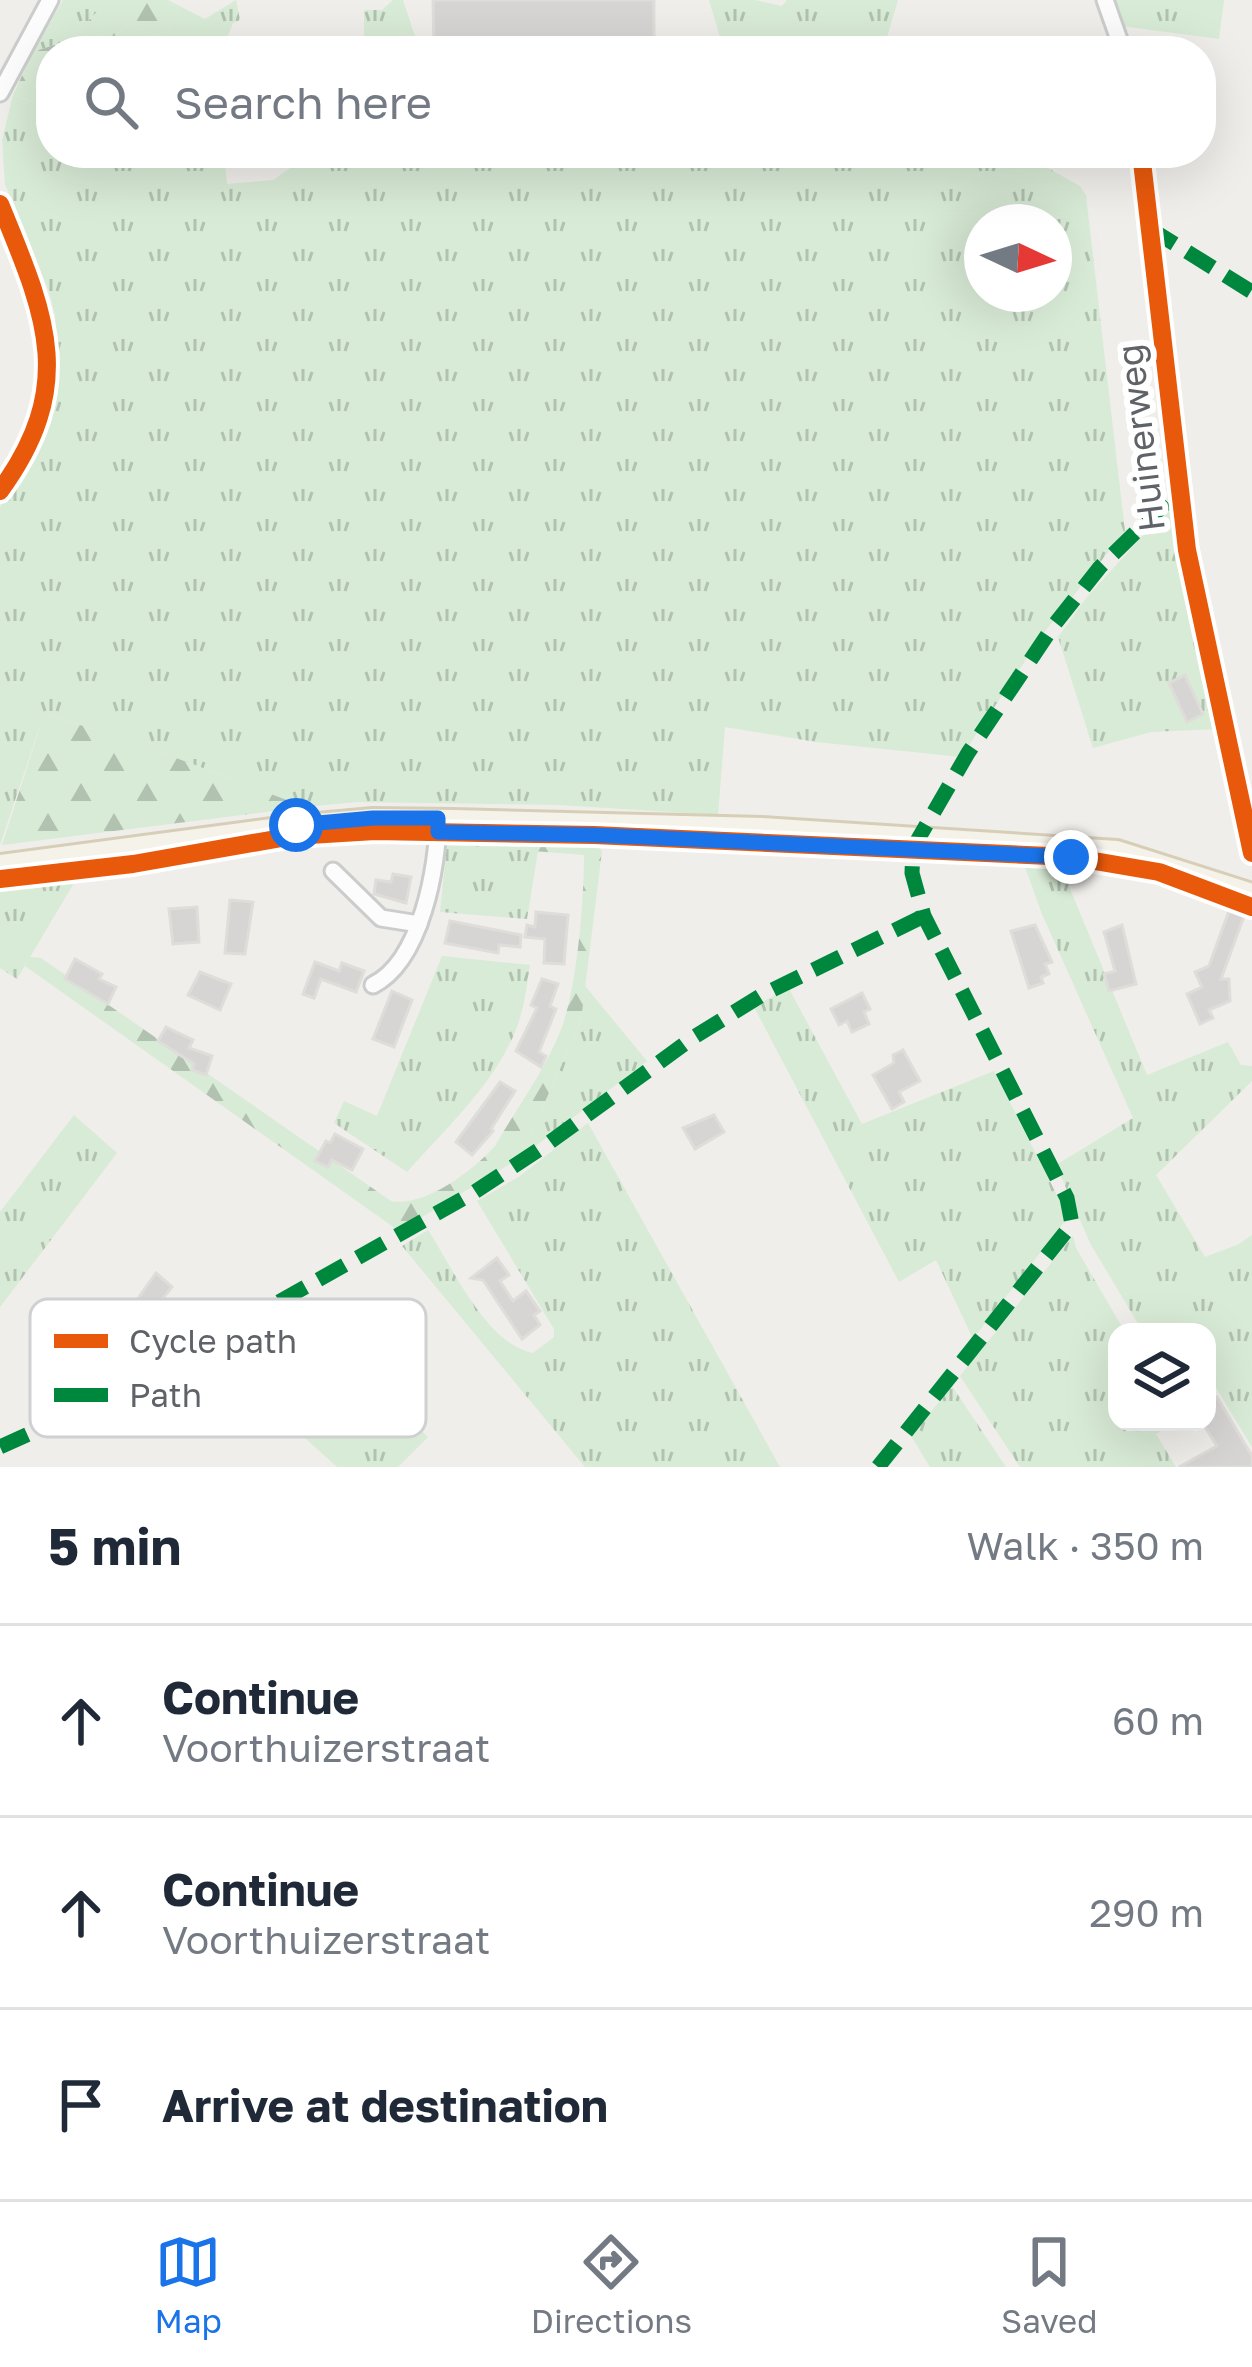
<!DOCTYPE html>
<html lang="en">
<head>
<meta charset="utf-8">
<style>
	body { margin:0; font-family:"Golos Text",sans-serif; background:#f6f6f7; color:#1f2937 }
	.controls { position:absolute; right:36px; bottom:36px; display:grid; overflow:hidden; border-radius:24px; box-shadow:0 12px 48px #0002 }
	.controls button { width:108px; height:108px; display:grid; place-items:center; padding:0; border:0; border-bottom:3px solid #e0e1e3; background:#fff; color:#1f2937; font:60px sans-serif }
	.compass { position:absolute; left:964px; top:204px; width:108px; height:108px; border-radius:50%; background:#fff; box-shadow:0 12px 48px #0002; rotate:94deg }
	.stop { position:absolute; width:36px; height:36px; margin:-27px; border:9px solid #1a73e8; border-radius:50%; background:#fff }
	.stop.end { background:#1a73e8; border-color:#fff; box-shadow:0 3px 12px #0008 }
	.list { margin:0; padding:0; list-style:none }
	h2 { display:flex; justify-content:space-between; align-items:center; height:156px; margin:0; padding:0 48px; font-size:51px }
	h2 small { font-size:39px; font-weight:400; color:#747a83 }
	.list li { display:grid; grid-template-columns:78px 1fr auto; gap:36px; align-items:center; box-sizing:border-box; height:192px; padding:0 48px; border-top:3px solid #e0e1e3 }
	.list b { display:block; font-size:45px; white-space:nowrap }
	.list p { margin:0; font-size:39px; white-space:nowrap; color:#747a83 }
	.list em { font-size:39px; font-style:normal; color:#747a83 }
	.icon { flex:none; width:66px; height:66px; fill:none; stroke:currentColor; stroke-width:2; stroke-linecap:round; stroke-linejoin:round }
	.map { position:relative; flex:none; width:1252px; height:1467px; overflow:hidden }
	.search { position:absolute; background:#fff; box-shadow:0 12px 48px #0002; left:36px; right:36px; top:36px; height:132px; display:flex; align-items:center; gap:30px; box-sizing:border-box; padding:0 42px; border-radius:48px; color:#747a83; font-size:45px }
	.sheet { height:732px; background:#fff }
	nav { display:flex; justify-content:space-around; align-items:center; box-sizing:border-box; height:168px; border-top:3px solid #e0e1e3; background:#fff; font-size:33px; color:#747a83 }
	nav a { display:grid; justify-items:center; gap:6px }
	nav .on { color:#1a73e8 }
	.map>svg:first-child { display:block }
	.grass { fill:url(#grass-tufts); fill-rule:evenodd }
	.forest { fill:url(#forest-firs) }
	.building { fill:#d6d5d3; stroke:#deddd9; stroke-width:3 }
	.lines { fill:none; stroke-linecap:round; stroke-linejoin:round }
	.minor-casing { stroke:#cbcccc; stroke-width:21 }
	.major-casing { stroke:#d7ceb8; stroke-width:24 }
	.minor { stroke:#fdfcfc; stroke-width:15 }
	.major { stroke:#f4f2e9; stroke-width:18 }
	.quiet { stroke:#00873e; stroke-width:15; stroke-dasharray:30 15; stroke-linecap:butt }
	.cycleway-casing { stroke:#fff; stroke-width:26 }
	.cycleway { stroke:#e8590c; stroke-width:18 }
	.route { stroke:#1a73e8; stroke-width:15 }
	.labels { text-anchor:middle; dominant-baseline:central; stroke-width:12; stroke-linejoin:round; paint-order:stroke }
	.street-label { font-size:36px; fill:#5f6368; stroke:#fff }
	.key { fill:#fff; stroke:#cfd0d2; stroke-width:3 }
	.key-label { font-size:33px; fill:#5f6368 }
</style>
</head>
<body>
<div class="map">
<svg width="1252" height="1467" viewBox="0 0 1252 1467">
	<defs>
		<pattern id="grass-tufts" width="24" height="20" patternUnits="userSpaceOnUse" patternTransform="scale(3)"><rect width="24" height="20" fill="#d8ebd6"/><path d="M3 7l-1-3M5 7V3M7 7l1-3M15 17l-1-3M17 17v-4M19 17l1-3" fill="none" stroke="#b2c2b1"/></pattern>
		<pattern id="forest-firs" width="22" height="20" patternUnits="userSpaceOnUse" patternTransform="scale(3)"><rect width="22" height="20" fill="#d8ebd6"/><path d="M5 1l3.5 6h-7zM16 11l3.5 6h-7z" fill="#b2c2b1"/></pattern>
	</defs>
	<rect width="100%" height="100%" fill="#efeeea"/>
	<g class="grass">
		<path d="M63,0H109L69,40L33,52Z"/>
		<path d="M160,0H168L205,19L236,0L240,20L233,23L222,51H99L126,25L164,37L179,8Z"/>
		<path d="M393,0H403L420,51H332V48L364,43V10H382Z"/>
		<path d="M709,0H755L782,6L787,0H898L883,51H724Z"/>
		<path d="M1111,0H1224L1219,39L1121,26Z"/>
		<path d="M13,95L45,106L51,100V153H219L224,154L227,184L273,180L293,166L294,153H1021L1080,186L1086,196L1125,531L1043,634L961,757L816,742L725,727L718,815L559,805L357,802L305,807L129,740L44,714L0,694V507L45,439L57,396L59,365L55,315L49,292L5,184L2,140ZM982,222H1054V294H982Z"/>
		<path d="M1168,508L1173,511L1218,729L1151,732L1093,748L1058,637L1087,597Z"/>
		<path d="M0,708L40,726L0,845Z"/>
		<path d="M447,844L538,851L527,919L440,912Z"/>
		<path d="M1025,867L1089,871L1066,879L1147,1075L1228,1042L1241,1065L1252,1066V1081L1156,1175L1205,1257L1239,1244L1252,1235V1447L1207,1373V1332H1143L1091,1245L1056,1165L1133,1118L1042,914Z"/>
		<path d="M77,878L17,979L0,968V890Z"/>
		<path d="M442,956L530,965C527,984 525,1003 519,1021C500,1079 447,1127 407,1172L334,1123L344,1101L377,1116Z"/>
		<path d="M585,986L647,1061L520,1158L581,1021Z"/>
		<path d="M788,987L862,1124L994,1071L1068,1217L973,1339L936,1260L899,1282L754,1007Z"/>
		<path d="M74,1115L117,1153L0,1307V1212Z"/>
		<path d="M588,1123L780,1467H585L402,1246L428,1230C453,1268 486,1344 533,1353L554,1337V1329L477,1201L520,1176Z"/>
		<path d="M1073,1236L1076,1248L1125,1332H1117V1422H1175L1156,1434L1176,1467H1020L960,1376Z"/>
		<path d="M293,1308L428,1437L398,1467H337L212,1354Z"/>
		<path d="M952,1386L1006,1467H930L911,1436Z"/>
	</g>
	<g class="forest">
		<path d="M109,0H160L179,8L164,37L126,25L99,51H51V100L46,106L13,95L33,52L69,40Z"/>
		<path d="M0,694L44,714L129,740L305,807L2,845L40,727L0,708Z"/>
		<path d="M448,835L594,841L602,851L581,1021L520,1158L399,1231L25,966L30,957L41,958L391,1201C424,1208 474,1170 495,1146C516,1109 544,1072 560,1032C577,990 584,901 584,855L447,844Z"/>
	</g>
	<g class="building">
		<path d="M433,0H654V49L434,51Z"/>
		<path d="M1185,675L1203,714L1187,722L1169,683Z"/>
		<path d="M393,874L411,877L406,903L374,894L376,880L391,882Z"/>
		<path d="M230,900L253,902L245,954L225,953Z"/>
		<path d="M197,907L199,942L173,944L169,909Z"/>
		<path d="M1229,911L1244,916L1221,979H1229L1230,1001L1209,1010L1213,1018L1200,1024L1187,994L1202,987L1195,972L1209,966Z"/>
		<path d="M536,912L568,915L564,964L544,963L545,939L525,937L527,925L535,927Z"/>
		<path d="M450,921L521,935L520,947L499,945L498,953L445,943Z"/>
		<path d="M1035,925L1052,962L1045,964L1049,974L1041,977L1043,983L1029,988L1011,931Z"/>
		<path d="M1122,925L1136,984L1109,991L1104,974L1115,971L1104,932Z"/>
		<path d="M75,959L102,974L99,979L116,987L108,1004L65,979Z"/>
		<path d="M315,962L339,971L342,963L364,971L356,992L321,979L314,998L303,994Z"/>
		<path d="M200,972L231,984L220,1010L188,995Z"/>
		<path d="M542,979L558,984L550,1006L556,1009L539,1052L546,1056L541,1067L516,1051L537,1008L531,1005Z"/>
		<path d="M392,991L412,1000L394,1047L373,1039Z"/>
		<path d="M862,993L870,1009L864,1012L869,1024L852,1032L847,1021L839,1025L831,1009Z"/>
		<path d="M166,1027L193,1040L189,1048L212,1056L206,1075L192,1070L194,1064L158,1041Z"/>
		<path d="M903,1050L920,1081L899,1092L904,1102L892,1109L873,1075L894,1063L893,1055Z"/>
		<path d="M500,1082L515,1091L491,1129L493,1131L472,1155L456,1142Z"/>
		<path d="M714,1115L724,1132L695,1149L683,1128Z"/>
		<path d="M335,1134L363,1149L352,1170L332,1160L328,1167L315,1161L326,1141L330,1143Z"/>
		<path d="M497,1258L509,1275L500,1281L513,1301L526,1291L540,1311L534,1315L540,1325L522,1339L483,1280L471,1278Z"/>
		<path d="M156,1273L172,1287L157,1305L166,1312L144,1339L122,1321Z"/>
		<path d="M1217,1397L1252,1456V1467H1179L1217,1446L1202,1422H1207V1403Z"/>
	</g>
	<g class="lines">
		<defs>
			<g id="minor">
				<path d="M1105,0L1123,51"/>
				<path d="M0,93L50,0"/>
				<path d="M1141,153L1187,550L1252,853"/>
				<path d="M0,204C45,314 78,384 0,491"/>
				<path d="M333,871L381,918L419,924"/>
				<path d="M373,985C421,961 438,867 438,818"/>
			</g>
			<path id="major" d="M0,864L295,825L373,818L453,819L762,827L1117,850L1252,893"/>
		</defs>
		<use href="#minor" class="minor-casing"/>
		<use href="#major" class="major-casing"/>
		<use href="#minor" class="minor"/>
		<use href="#major" class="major"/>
		<g class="quiet">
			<path d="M1149,228L1252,292"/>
			<path d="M0,1447L104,1400L473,1193L546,1145L694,1037L762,995L924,916"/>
			<path d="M878,1467L1072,1224L1067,1198L924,916L912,873L913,848L968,753L1054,625L1100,567L1178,491"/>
		</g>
		<defs>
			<g id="cycleway">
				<path d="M1141,153L1187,550L1252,853"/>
				<path d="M0,204C45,314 78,384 0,491"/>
				<path d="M0,879L133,864L293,836L375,831L594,835L1071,857L1159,872L1252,907"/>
			</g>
		</defs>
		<use href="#cycleway" class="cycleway-casing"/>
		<use href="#cycleway" class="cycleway"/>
	</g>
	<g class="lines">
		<path class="route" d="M296,825L373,818H438V832L594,835L1071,857"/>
	</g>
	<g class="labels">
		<g class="street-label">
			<text transform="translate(1140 438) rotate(-97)">Huinerweg</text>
		</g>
	</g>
	<rect x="30" y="1299" width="396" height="138" rx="18" class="key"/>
	<rect x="54" y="1334" width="54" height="14" fill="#e8590c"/>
	<rect x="54" y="1388" width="54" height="14" fill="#00873e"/>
	<g class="key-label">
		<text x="129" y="1353">Cycle path</text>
		<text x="129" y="1407">Path</text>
	</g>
</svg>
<div class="controls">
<button><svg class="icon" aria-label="layers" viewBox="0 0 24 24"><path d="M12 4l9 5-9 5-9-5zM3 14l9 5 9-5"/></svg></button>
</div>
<svg class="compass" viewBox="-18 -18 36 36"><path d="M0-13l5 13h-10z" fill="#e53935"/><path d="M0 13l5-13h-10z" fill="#747a83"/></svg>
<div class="stop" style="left:296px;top:825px"></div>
<div class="stop end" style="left:1071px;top:857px"></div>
<div class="search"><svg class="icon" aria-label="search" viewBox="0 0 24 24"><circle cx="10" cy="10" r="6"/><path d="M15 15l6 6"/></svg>Search here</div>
</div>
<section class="sheet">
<h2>5 min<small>Walk · 350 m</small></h2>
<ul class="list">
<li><svg class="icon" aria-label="ahead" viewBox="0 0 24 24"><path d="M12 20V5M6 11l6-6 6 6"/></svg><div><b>Continue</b><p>Voorthuizerstraat</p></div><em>60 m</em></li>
<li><svg class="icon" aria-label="ahead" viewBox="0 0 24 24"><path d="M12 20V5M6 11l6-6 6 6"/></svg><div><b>Continue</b><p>Voorthuizerstraat</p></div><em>290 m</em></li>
<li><svg class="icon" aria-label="arrive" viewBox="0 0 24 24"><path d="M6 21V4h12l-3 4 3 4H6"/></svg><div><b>Arrive at destination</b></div></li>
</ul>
</section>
<nav>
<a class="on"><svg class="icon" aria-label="map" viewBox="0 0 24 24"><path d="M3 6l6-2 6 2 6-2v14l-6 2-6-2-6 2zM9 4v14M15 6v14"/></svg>Map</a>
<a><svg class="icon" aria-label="directions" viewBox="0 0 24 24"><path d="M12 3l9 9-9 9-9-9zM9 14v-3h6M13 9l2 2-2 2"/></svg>Directions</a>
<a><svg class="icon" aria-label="saved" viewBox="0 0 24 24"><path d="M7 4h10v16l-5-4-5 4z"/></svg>Saved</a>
</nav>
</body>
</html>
